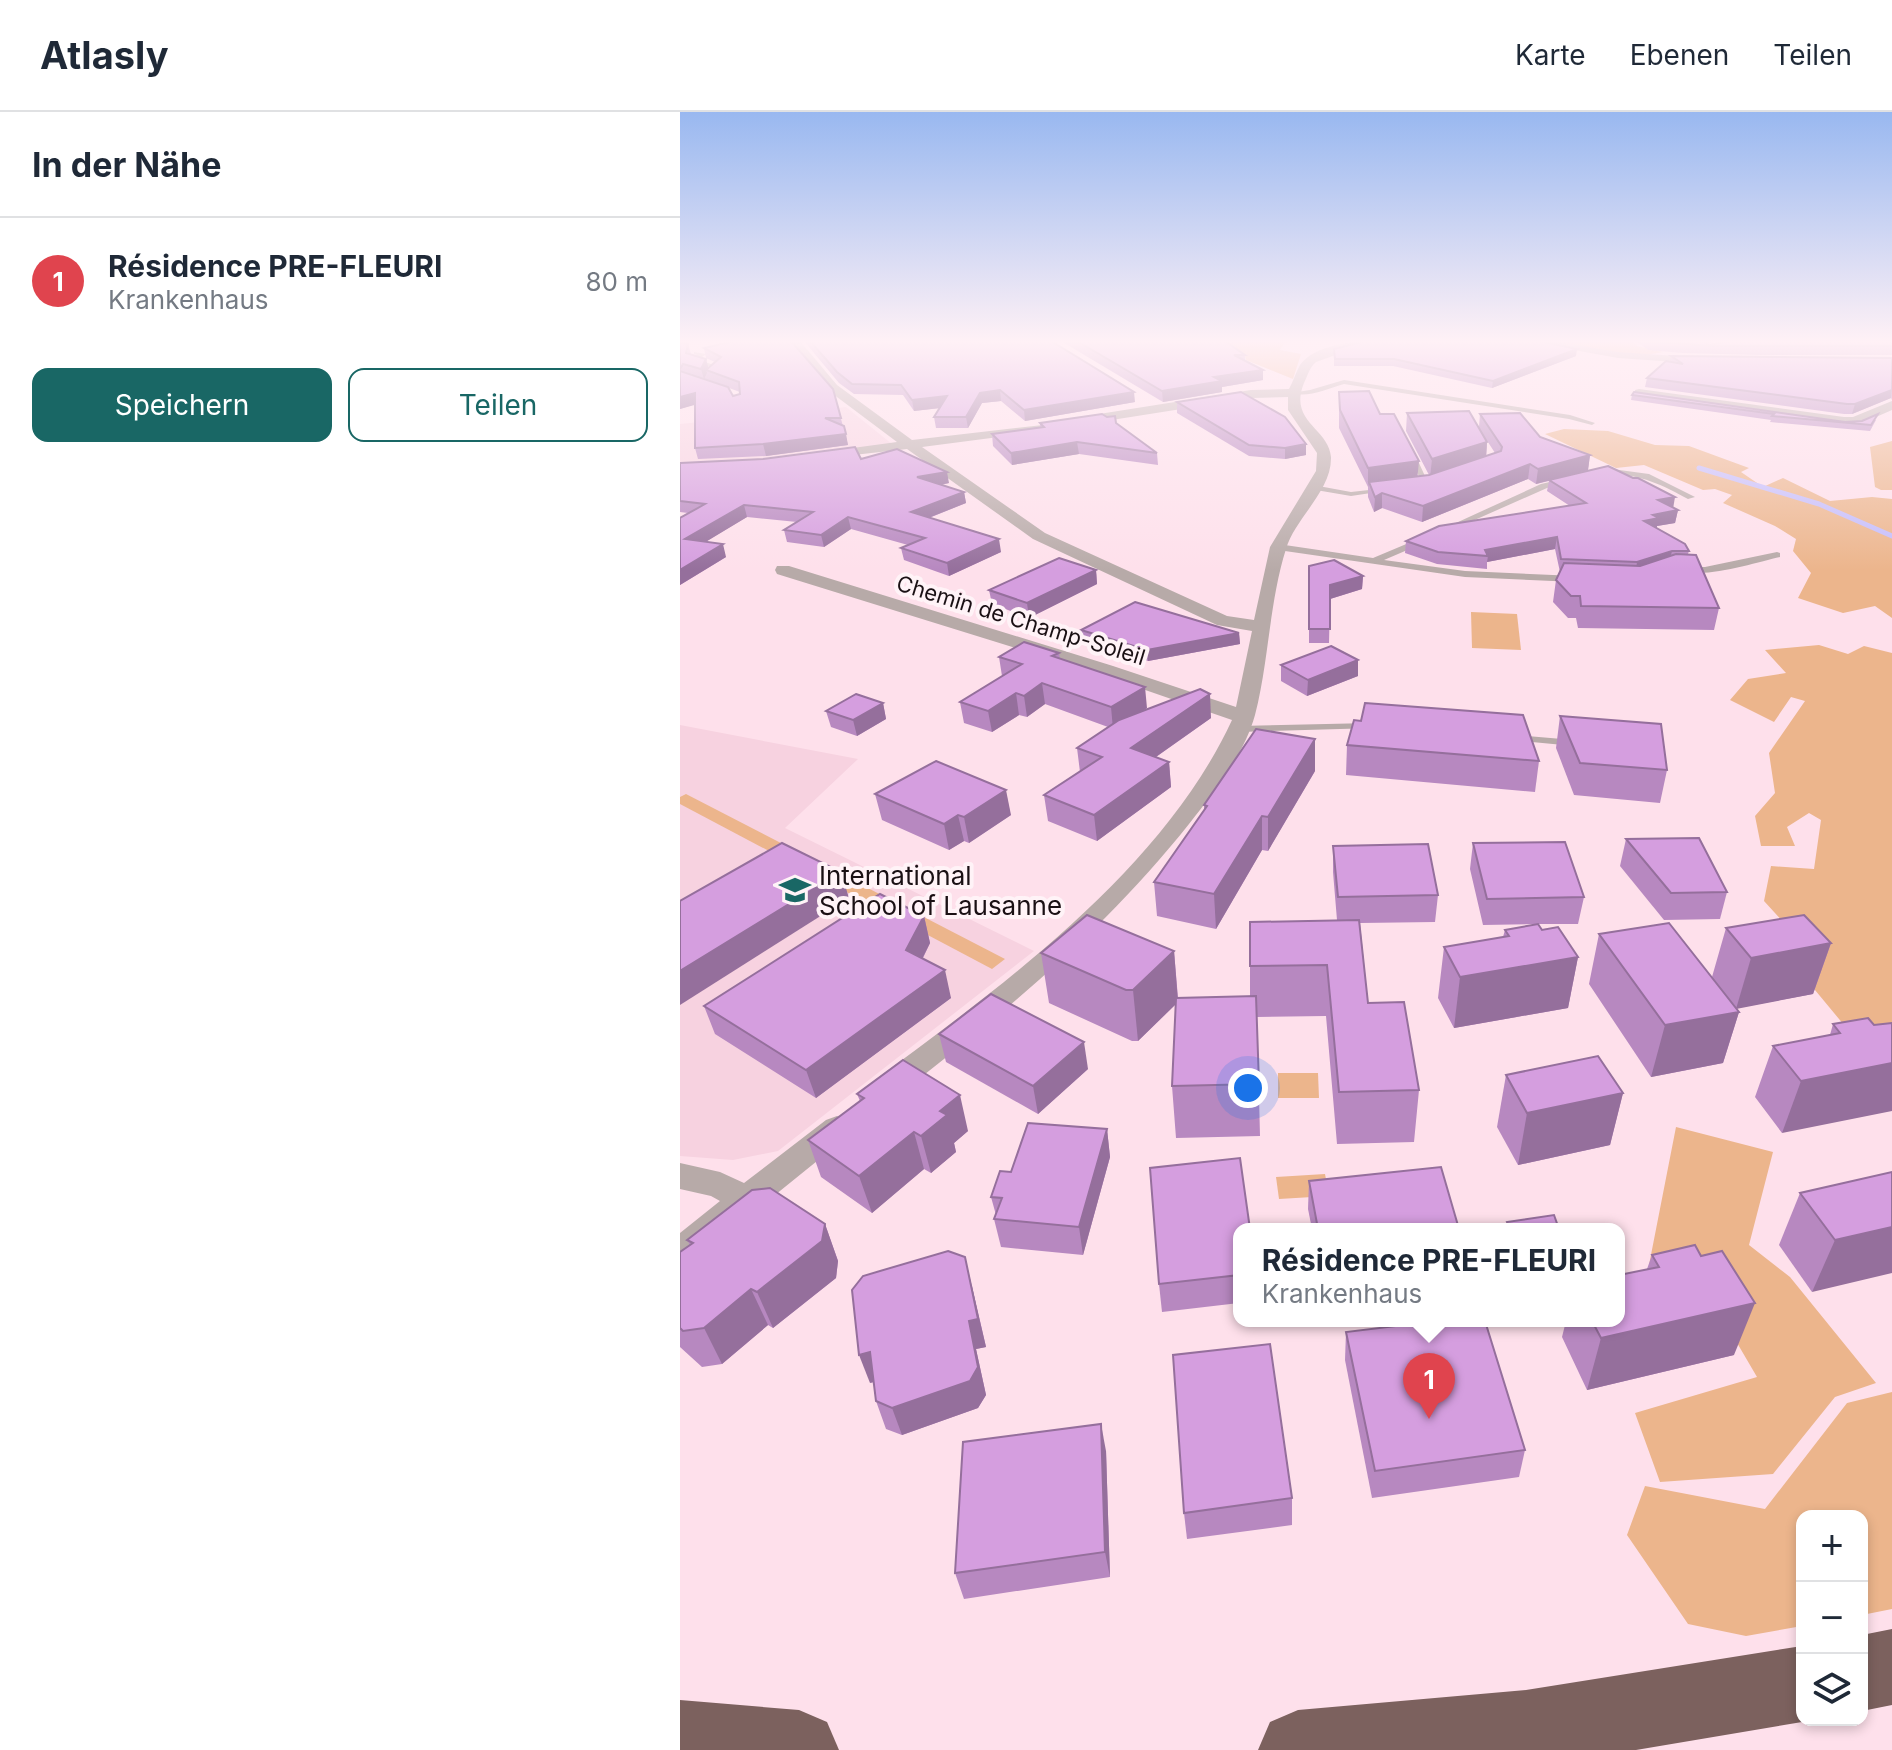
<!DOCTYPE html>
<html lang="de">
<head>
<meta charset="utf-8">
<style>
	body { margin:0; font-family:Inter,sans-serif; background:#f6f6f7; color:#1f2937 }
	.controls { position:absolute; right:24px; bottom:24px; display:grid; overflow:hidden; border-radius:16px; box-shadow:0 4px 12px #0003 }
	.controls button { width:72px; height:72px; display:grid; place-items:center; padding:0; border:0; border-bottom:2px solid #e0e1e3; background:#fff; color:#1f2937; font:40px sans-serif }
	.you { position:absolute; left:568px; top:976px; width:28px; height:28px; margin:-20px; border:6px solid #fff; border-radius:50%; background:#1a73e8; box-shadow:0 0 0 12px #1a73e833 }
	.badge { display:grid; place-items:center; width:52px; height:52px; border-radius:50%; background:#196765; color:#fff; font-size:26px; font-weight:700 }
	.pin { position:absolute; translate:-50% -66px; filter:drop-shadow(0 2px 4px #0008) }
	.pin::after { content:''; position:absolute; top:42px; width:28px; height:24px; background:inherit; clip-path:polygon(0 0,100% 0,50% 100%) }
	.popup { position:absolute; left:553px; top:1111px; width:392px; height:104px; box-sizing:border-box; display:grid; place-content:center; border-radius:16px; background:#fff; filter:drop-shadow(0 2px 6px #0005); font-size:26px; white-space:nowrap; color:#747a83 }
	.popup b { font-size:30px; color:#1f2937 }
	.popup::after { content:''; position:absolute; left:50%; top:100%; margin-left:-16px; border:16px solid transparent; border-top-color:#fff }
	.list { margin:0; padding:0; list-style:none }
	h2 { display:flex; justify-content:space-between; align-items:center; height:104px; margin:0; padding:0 32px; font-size:34px }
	h2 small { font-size:26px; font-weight:400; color:#747a83 }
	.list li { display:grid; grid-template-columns:52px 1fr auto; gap:24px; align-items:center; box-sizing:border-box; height:128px; padding:0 32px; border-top:2px solid #e0e1e3 }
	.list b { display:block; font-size:30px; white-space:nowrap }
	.list p { margin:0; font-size:26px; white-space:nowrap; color:#747a83 }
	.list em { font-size:26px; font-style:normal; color:#747a83 }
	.actions { display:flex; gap:16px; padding:24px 32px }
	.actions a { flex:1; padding:18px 0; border:2px solid #196765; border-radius:16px; text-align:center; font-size:28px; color:#196765 }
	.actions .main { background:#196765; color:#fff }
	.icon { flex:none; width:44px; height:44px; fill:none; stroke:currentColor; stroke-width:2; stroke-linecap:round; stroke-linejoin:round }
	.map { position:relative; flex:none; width:1212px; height:1638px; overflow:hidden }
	header { display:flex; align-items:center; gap:48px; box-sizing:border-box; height:112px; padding:0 40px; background:#fff; border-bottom:2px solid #e0e1e3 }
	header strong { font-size:38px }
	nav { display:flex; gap:44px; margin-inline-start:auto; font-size:28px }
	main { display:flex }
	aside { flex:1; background:#fff }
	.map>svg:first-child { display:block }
	.built { fill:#f7d2e0 }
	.green { fill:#ecb58c }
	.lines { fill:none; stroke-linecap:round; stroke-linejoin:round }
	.stream { stroke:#c4bdfc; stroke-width:5 }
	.service { fill:#b7aaa8; fill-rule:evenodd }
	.minor { fill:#b7aaa8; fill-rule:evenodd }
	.motorway { fill:#7c615e; fill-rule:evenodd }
	.wall { fill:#b788c0; fill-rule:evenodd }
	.shaded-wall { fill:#956f9c }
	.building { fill:#d59edf; stroke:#956f9c; stroke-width:2 }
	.labels { text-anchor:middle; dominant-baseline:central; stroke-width:8; stroke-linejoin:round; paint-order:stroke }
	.far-street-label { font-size:22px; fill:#1a1014; stroke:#fff3f7 }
	.poi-label { font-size:26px; fill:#1a1014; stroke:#fff3f7; text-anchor:start }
</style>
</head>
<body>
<header>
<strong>Atlasly</strong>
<nav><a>Karte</a><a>Ebenen</a><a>Teilen</a></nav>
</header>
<main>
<aside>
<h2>In der Nähe<small></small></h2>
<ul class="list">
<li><span class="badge" style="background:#e0444e">1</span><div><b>Résidence PRE-FLEURI</b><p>Krankenhaus</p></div><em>80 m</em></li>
</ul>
<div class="actions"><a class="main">Speichern</a><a>Teilen</a></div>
</aside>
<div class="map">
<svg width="1212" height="1638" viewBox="0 0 1212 1638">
	<rect width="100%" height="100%" fill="#fee0eb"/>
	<g class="built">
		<path d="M166,295L212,332L120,346L0,353V312Z"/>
		<path d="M0,613L178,647L105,716L354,839L98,1039L53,1048L0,1044Z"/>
	</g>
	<g class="green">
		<path d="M557,229H606L600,238L621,242L613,267L566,248L565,244L543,233Z"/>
		<path d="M869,229H953L957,234L983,240C947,248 906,235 869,229Z"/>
		<path d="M884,317L928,319L975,333L1009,334L1069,356L1061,360L1083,375L1103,366L1150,389L1192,385L1212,387V506L1195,494L1163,501L1118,486L1131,461L1113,439L1116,427L1095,414L1043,391L1052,383L1035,377L1023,378L964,353L936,356L865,322Z"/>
		<path d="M1212,329V378H1201L1195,375L1190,335Z"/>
		<path d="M791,500L837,502L841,538L792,536Z"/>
		<path d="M1139,533L1168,542L1184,534L1212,541V971L1135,878L1128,837L1084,789L1091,754L1134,757L1141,708L1129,701L1107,715L1115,734H1081L1075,704L1095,681L1089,641L1125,589L1111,585L1094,610L1050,588L1068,567L1106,561L1085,538Z"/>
		<path d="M6,682L325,847L312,857L0,692V685Z"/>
		<path d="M598,961H638L639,986H598Z"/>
		<path d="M996,1015L1093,1040L1069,1133L1110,1165L1196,1271L1155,1285L1093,1362L980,1370L955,1301L1077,1265L1022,1171L969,1153Z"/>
		<path d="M645,1062L649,1084L599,1087L596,1065Z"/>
		<path d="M1212,1280V1497L1182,1503V1404H1122V1514L1066,1524L1008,1512L947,1423L965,1374L1085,1397L1167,1291Z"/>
	</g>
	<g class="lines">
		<path class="stream" d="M1019,356L1139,392L1212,424"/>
		<g class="service">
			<path d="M14,240L26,242L18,248L41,255L32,266L27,265L34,256L10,248L17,243L14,242Z"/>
			<path d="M664,268L890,303L915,311L912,313L889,307L664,272C647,277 628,286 611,281L630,278Z"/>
			<path d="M726,336L733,338L750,375L740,376L736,374L742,371Z"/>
			<path d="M932,357L969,362L1015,385L1008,387C979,371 953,359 919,363L915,361Z"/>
			<path d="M887,366H890V370L867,376L772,418L765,416L861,372Z"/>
			<path d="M633,373L671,380L707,376L711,378L671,384L630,377V373Z"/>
			<path d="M743,425L747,428L746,430L704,448L785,459L896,464L901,467L896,470L785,465L598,438L594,435L598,432L693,446Z"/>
			<path d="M1097,440L1100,441V445C1077,450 1022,468 1002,458L1006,455H1025Z"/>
			<path d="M691,611L695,612V616L559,620L553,617L559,614Z"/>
			<path d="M835,623L894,628L900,631L894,634L831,628V624Z"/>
		</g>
		<g class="minor">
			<path d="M109,229H120L157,273L232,328L363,313V319L358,320L242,335L365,421L547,504L574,508L590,435L636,359L637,341L608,298V285L571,286L400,313L394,309L400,305L571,278L609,277C613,270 616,260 620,253C634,233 674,229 695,229L636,250C629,256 628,263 624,271C608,310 649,316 651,345C652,379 615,406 606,437C589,491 589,549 575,603C564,643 534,680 509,712C423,820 325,900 217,984L206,987L195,984L191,976L195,968C325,872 483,757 552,608L419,562L97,462L95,458L97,454H109L433,554L556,595L572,519L537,513L353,427L227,337L138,347V341L143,340L217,330L149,279Z"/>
			<path d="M845,229H873L938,240L1025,246L1031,249L1025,252L938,246Z"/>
			<path d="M959,277L1164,305H1173L1212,289V298L1180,312L1164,313L955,284V278Z"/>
			<path d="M157,1004L168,1008L173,1016L168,1024L12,1150L0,1154V1121L40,1089L31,1084L0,1077V1051L40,1060L64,1071L146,1008Z"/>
		</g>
		<g class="motorway">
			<path d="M1212,1517V1593L1182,1599V1523Z"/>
			<path d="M1122,1534V1608H1128L1122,1610L956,1638H578L590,1610L618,1598L846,1578Z"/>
			<path d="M0,1588L119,1598L147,1610L159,1638H0Z"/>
		</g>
	</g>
	<g class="wall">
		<path d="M124,229H372L455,290L345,309L321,289L302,291L288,316H256L254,305L260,296L234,299L223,283L174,282L159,271Z"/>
		<path d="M381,229H545L565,243V249L583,268L542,275V280L483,290Z"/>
		<path d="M956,229H1036L1026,232L1029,233L1212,229V243H1081L1003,241L968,238Z"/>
		<path d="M0,230L8,232L11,242L26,247L28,257L35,250L26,246L24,236L153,277L168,333L86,344L18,347L15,336V292L0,297ZM49,276L60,280V282L53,284Z"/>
		<path d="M654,237L896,244L812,276L713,254H654Z"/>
		<path d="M991,244L1212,246V288L1211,286L1172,302H1164L965,275L967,266L990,250Z"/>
		<path d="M659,280L700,302L738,364L749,363L726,319L727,301L799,315L800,302L910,343L908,358L998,398L995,411L977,414V416L1009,439L1008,442L1039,496L1034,518L898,516L896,506H888L873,490L876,468L880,460L875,437L807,450V457L757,452L725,441L726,429L890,394L867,379L869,369L856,372L848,367L742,410L702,396L694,400L688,385V375L659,316ZM806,327L815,341L806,344L807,330Z"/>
		<path d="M952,283L1165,310L1196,308L1190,319L1090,310L1091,308L951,288Z"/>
		<path d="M497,290L626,343L605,347L569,344L497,301Z"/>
		<path d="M360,311H436L477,341L478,353L399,342L332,353L313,334L312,322L360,315Z"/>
		<path d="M181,347L269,371L261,373L284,380L286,391L249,406L321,440L269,464L224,448L221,436L228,433L171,417L144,435L107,430L104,418L117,410L67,405L25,430L46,445L0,473V406L8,401L0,400V351Z"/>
		<path d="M629,454L683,464L682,477L650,487L649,531H629Z"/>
		<path d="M416,458L417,472L349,506L312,492L309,478Z"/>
		<path d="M401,518L559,521L560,532L468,549L402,528Z"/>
		<path d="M379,541L380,547L467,596L463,599L531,606L476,645L489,650L491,675L417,729L368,709L364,683L400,660L397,636L428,615L365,592L347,605L339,603L312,620L284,611L280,590L322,564L319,545Z"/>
		<path d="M601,553L678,564L627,584L601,569Z"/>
		<path d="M203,591L206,607L177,624L151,615L146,599Z"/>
		<path d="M880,604L987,658L980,691L894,683L876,636Z"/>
		<path d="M667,633L859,649L855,680L666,663Z"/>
		<path d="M635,659L588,739L582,738L536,817L477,804L474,770L524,698V693Z"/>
		<path d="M195,682L331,703L289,731L284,729L269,738L202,708Z"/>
		<path d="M946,727L1047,780L1040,807L984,808L940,754Z"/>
		<path d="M793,731L904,785L898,812H858L862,818L898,845L888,896L774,916L758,886L764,835L823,825L825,818L856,812L803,813L790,757Z"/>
		<path d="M653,734L758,783L755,810L680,811L688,891L739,978L734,1030L657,1032L646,904L577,905L580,1024L496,1026L492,974L496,892L458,929H452L369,891L361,841L494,839L498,886L570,884V854L657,808L653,760Z"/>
		<path d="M244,804L250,831L243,846L271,886L136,986L35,922L24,894Z"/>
		<path d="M1046,816L1151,831L1133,882L1057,896L1059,900L1043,951L971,965L909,872L919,822L1032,865Z"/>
		<path d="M1188,906L1102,1021L1075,985L1093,934L1150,923L1153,912Z"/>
		<path d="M259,922L408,957L358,1002L266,950Z"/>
		<path d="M826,963L943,981L930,1033L838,1053L817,1015Z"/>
		<path d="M177,982L288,1019L274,1031L276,1040L251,1061L244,1057L192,1101L141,1065L128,1028L180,989Z"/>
		<path d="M427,1017L430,1045L403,1143L321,1135L314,1107L316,1103L311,1085L331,1060Z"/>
		<path d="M1212,1060L1132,1180L1099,1133L1120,1081Z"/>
		<path d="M629,1069L779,1117H632L628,1097Z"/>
		<path d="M145,1112L158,1149L156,1166L93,1216L88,1213L42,1252L22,1255L0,1235V1140L10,1133L7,1128Z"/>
		<path d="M559,1117V1191L482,1200L479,1172Z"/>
		<path d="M972,1143L1054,1243L907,1278L882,1225L886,1209H939L967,1157Z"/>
		<path d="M292,1174L306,1235L296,1237L306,1283L298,1296L222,1323L206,1317L196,1289L194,1270L190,1271Z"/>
		<path d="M666,1220L845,1338L839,1365L692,1386L665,1248Z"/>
		<path d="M426,1339L430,1465L284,1487L275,1461Z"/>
		<path d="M612,1386V1413L507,1427L504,1401Z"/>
	</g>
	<g class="shaded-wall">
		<path d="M897,237L896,244L812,276L813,269Z"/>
		<path d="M26,247L29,258H26L27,261L24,267L21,257Z"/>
		<path d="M583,258V268L542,275V280L483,290L482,279L534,265Z"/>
		<path d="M320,278L321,289L302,291L288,316L286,305L300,281Z"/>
		<path d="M1212,278L1211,286L1172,302L1175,292Z"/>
		<path d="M454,280L455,290L345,309L344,298Z"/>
		<path d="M15,281L18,292L0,297V285Z"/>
		<path d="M267,284L269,295L234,299L232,288Z"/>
		<path d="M166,322L168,333L86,344L83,332Z"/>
		<path d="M397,330L399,342L332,353L331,341Z"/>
		<path d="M807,330L806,348L750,366L752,347Z"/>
		<path d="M626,332V343L605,347V336Z"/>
		<path d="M910,343L908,358L856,372L858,357Z"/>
		<path d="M739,349L737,369L689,370L688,375V356Z"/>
		<path d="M850,352L848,367L742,410L743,394Z"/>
		<path d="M267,360L269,371L239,377L237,365Z"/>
		<path d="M284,380L286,391L233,412L231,400Z"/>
		<path d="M702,381V396L694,400L695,385Z"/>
		<path d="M995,385L993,397L978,388Z"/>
		<path d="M64,393L67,405L9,440L5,427Z"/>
		<path d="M998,398L995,411L977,414L976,418L964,409L973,403Z"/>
		<path d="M168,405L171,417L144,435L141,423Z"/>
		<path d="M877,425L875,437L807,450L808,444L805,438Z"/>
		<path d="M319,427L321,440L269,464L267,451Z"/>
		<path d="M43,432L46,445L0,473V458Z"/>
		<path d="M992,439L989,451L955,463L957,450Z"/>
		<path d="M416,458L417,472L349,506L347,491Z"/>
		<path d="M683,464L682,477L650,487V473Z"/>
		<path d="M559,521L560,532L468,549L467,538Z"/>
		<path d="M678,548V564L627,584L628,568Z"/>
		<path d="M362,571L365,592L347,605L344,584Z"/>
		<path d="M465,575L467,596L433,617L431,595Z"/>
		<path d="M336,581L339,603L312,620L308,599Z"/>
		<path d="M530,582L531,606L453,661L451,636Z"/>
		<path d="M203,591L206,607L177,624L173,608Z"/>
		<path d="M635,627V659L588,739V705Z"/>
		<path d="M489,650L491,675L417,729L414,703Z"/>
		<path d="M326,678L331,703L289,731L284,705Z"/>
		<path d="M278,703L284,729L269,738L264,712Z"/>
		<path d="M582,704V738L536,817L534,782Z"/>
		<path d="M161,760L169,786L0,893V859Z"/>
		<path d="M244,804L250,831L233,865L226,838Z"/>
		<path d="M1151,831L1133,882L1056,897L1071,846Z"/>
		<path d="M494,839L498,890L458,929L453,878Z"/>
		<path d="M898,845L888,896L774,916L780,865Z"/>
		<path d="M265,858L271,886L136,986L126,958Z"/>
		<path d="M1059,900L1043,951L971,965L985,913Z"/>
		<path d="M404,930L408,957L358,1002L353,974Z"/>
		<path d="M1212,951V999L1102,1021L1121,969Z"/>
		<path d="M943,981L930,1033L838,1053L847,1001Z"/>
		<path d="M280,983L288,1019L274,1031L276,1040L251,1061L241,1024L260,999Z"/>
		<path d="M427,1017L430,1045L403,1143L399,1115Z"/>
		<path d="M234,1020L244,1057L192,1101L179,1064Z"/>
		<path d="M145,1112L158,1149L156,1166L93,1216L77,1180Z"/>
		<path d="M1212,1115V1161L1132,1180L1155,1128Z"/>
		<path d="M285,1145L306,1235L296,1237L306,1283L298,1296L222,1323L212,1296L289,1209Z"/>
		<path d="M71,1177L88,1213L42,1252L24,1216Z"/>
		<path d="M1075,1191L1054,1243L907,1278L921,1226Z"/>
		<path d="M190,1240L200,1268L190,1271L179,1243Z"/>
		<path d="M421,1312L426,1339L430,1465L425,1440Z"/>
	</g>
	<g class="building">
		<path d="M54,229H111L153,277L161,306H145L164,314L166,322L83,332L15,336V281L0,285V259L48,275L53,284L60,282L59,270L26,258L41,245L24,236Z"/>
		<path d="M130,229H371L454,280L344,298L320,278L300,281L286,305H254L267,284L232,288L221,273L172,272L157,260Z"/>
		<path d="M397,229H545L565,243H554L583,258L534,265L542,269L482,279Z"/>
		<path d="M685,229H859L897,237L813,269L714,247H655L654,237Z"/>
		<path d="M969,229H1022L1029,233L1051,229H1212V234H1031Z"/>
		<path d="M0,230L8,232L6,241L26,247L21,257L3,252L0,257Z"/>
		<path d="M991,244L1212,246V278L1175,292H1167L967,266L986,249L1003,252Z"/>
		<path d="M689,279L700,302H714L739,349L688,356L660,298L659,280Z"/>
		<path d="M561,280L605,305L626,332L605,336L569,333L497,290Z"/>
		<path d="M954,280L1165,310L1182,309L1198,302L1191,313L1092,304L1094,302L952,283Z"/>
		<path d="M789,299L807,330L752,347L727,301Z"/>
		<path d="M840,301L860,325L910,343L858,357L850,352L743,394L702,381L695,385L689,370L749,363L821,339L822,335L800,302Z"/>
		<path d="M422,302L427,305L435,304L436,311L477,341L397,330L331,341L312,322L364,315L360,311Z"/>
		<path d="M175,335L181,347L217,337L267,360L237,365L284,380L231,400L319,427L267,451L221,436L245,426L168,405L141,423L104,418L133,400L64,393L5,427L43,432L0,458V406L25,392L0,389V351L83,347Z"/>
		<path d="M928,354L953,366H958L995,385L978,388L998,398L973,403L979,406L964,409L1005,432L1009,439H992L957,450L881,447L877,425L805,438L808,444L758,440L726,429L759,414L906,391L869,368Z"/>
		<path d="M996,442L1016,443L1039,496L901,494L900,484H891L876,468L884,451L960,454Z"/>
		<path d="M379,446L416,458L347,491L309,478Z"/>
		<path d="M654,448L683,464L650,473V517H629V454Z"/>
		<path d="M455,490L559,521L467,538L401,518Z"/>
		<path d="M344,530L379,541L372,544L465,575L431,595L362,571L344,584L336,581L308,599L280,590L342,552L319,545Z"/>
		<path d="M651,534L678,548L628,568L601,553Z"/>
		<path d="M520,577L530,582L451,636L489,650L414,703L364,683L422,645L397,636L439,608Z"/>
		<path d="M176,582L203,591L173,608L146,599Z"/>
		<path d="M685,591L843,603L859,649L667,633L674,608L681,609Z"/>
		<path d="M880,604L981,612L987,658L900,651Z"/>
		<path d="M576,617L635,627L588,705L582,704L534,782L474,770L527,694L524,693Z"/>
		<path d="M256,649L326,678L284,705L278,703L264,712L195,682Z"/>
		<path d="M1019,726L1047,780L991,781L946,727Z"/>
		<path d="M885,730L904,785L807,787L793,731Z"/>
		<path d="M102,731L161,760L0,859V789Z"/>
		<path d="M748,732L758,783L658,785L653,734Z"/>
		<path d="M200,782L244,804L226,838L265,858L126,958L24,894Z"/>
		<path d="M407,803L494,839L453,878H446L361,841Z"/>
		<path d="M1124,803L1151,831L1071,846L1046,816Z"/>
		<path d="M679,808L688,891L724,890L739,978L659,980L647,853L570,854V810Z"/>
		<path d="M989,811L1059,900L985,913L919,822Z"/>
		<path d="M858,812L862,818L878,815L898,845L780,865L764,835L829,824L825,818Z"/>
		<path d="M311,882L404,930L353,974L259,922Z"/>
		<path d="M576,884L579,972L492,974L496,886Z"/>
		<path d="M1188,906L1194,913L1212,911V951L1121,969L1093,934L1160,921L1153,912Z"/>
		<path d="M918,944L943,981L847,1001L826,963Z"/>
		<path d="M223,948L280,983L260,999L267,1003L241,1024L234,1020L179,1064L128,1028L184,986L177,982Z"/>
		<path d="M348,1011L427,1017L399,1115L314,1107L322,1086L311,1085L320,1059L331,1060Z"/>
		<path d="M560,1046L570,1117H559V1163L479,1172L470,1056Z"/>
		<path d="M761,1055L779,1117H638L629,1069Z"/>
		<path d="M1212,1060V1115L1155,1128L1120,1081Z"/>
		<path d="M90,1076L145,1112L142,1129L77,1180L71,1177L24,1216L3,1219L0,1216V1140L13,1131L7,1128L72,1078Z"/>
		<path d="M874,1103L879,1117H830L827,1110Z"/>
		<path d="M1015,1133L1021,1144L1042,1139L1075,1191L921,1226L912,1209H939V1163L979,1155L972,1143Z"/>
		<path d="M268,1139L285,1145L298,1207L289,1209L298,1255L290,1269L212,1296L196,1289L190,1240L179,1243L172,1178L183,1164Z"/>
		<path d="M757,1209H805L845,1338L695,1359L666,1220Z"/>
		<path d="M590,1232L612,1386L504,1401L493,1243Z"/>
		<path d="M421,1312L425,1440L275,1461L283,1330Z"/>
	</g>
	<linearGradient id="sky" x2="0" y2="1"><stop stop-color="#99b8f0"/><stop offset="0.5" stop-color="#fff1f6"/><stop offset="1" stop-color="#fff1f6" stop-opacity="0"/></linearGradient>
	<rect width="1212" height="459" fill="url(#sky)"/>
	<defs>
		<symbol id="school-bare" viewBox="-9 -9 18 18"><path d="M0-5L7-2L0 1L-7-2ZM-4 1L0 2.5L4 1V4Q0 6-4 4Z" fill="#196765" stroke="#fff3f7" stroke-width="2.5" paint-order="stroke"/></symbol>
	</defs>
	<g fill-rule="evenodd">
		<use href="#school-bare" x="93" y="756" width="44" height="44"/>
	</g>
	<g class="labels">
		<g class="far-street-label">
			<text transform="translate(341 508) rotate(17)">Chemin de Champ-Soleil</text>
		</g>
		<g class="poi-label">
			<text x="139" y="763">International<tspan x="139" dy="30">School of Lausanne</tspan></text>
		</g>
	</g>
</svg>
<div class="controls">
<button>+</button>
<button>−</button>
<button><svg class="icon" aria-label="layers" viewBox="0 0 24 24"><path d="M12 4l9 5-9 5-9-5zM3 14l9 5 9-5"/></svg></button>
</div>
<div class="you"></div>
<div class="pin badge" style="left:749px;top:1307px;background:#e0444e">1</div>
<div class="popup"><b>Résidence PRE-FLEURI</b>Krankenhaus</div>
</div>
</main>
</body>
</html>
